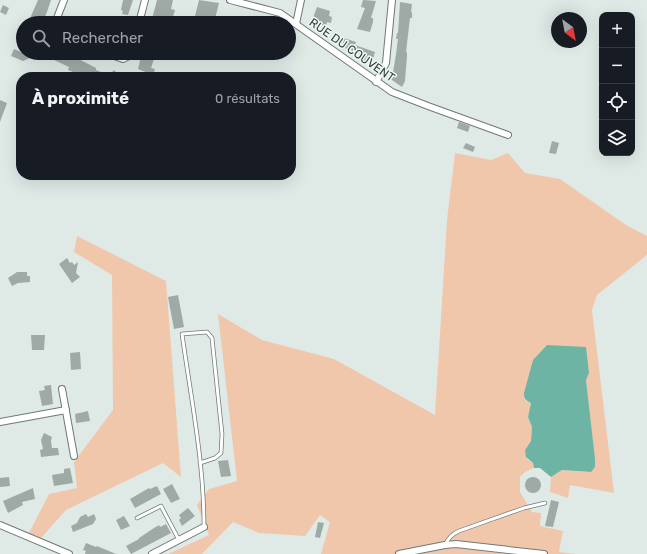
<!DOCTYPE html>
<html lang="fr">
<head>
<meta charset="utf-8">
<style>
	body { margin:0; font-family:Rubik,sans-serif; background:#20242c; color:#f1f3f6 }
	.controls { position:absolute; right:12px; top:12px; display:grid; overflow:hidden; border-radius:8px; box-shadow:0 4px 16px #0002 }
	.controls button { width:36px; height:36px; display:grid; place-items:center; padding:0; border:0; border-bottom:1px solid #363941; background:#171b24; color:#f1f3f6; font:20px sans-serif }
	.compass { position:absolute; left:551px; top:12px; width:36px; height:36px; border-radius:50%; background:#171b24; box-shadow:0 4px 16px #0002; rotate:148deg }
	.list { margin:0; padding:0; list-style:none }
	h2 { display:flex; justify-content:space-between; align-items:center; height:52px; margin:0; padding:0 16px; font-size:17px }
	h2 small { font-size:13px; font-weight:400; color:#9ea1a6 }
	.icon { flex:none; width:22px; height:22px; fill:none; stroke:currentColor; stroke-width:2; stroke-linecap:round; stroke-linejoin:round }
	.map { position:relative; flex:none; width:647px; height:554px; overflow:hidden }
	.search { position:absolute; background:#171b24; box-shadow:0 4px 16px #0002; left:16px; top:16px; width:280px; height:44px; display:flex; align-items:center; gap:10px; box-sizing:border-box; padding:0 14px; border-radius:22px; color:#9ea1a6; font-size:15px }
	.panel { position:absolute; background:#171b24; box-shadow:0 4px 16px #0002; left:16px; top:72px; width:280px; height:108px; border-radius:16px }
	.map>svg:first-child { display:block }
	.green { fill:#f1c7ac }
	.water { fill:#6eb4a5 }
	.building { fill:#9faaa7 }
	.lines { fill:none; stroke-linecap:round; stroke-linejoin:round }
	.service-casing { stroke:#6f7976; stroke-width:4.5 }
	.minor-casing { stroke:#6f7976; stroke-width:8 }
	.service { stroke:#fff; stroke-width:3 }
	.minor { stroke:#fff; stroke-width:6 }
	.labels { text-anchor:middle; dominant-baseline:central; stroke-width:3; stroke-linejoin:round; paint-order:stroke }
	.street-label { font-size:12px; fill:#383d3c; stroke:#ecf7f4 }
</style>
</head>
<body>
<div class="map">
<svg width="647" height="554" viewBox="0 0 647 554">
	<rect width="100%" height="100%" fill="#dfeae7"/>
	<g class="green">
		<path d="M455,153L491,160L508,153L525,173L560,179L626,225L647,236V255L597,295L592,310L614,493L570,485L568,498L550,492L551,477L562,470L588,472L595,467L586,380L589,373L524,398L526,401L531,403L528,417L532,427L531,441L525,450L528,460L533,463L534,468L525,472L520,477V492L532,512L541,513L540,526L563,531L559,552L576,554H321L330,522L320,515L305,536L259,533L233,522L202,554H168L209,535L197,505L209,489L237,481L218,314L262,340L334,359L435,415L447,220Z"/>
		<path d="M77,236L166,281L181,477L163,463L66,510L41,538L29,533L49,494L77,488L74,462L113,410L112,275L74,252Z"/>
	</g>
	<path class="water" d="M547,345L586,347L589,373L586,380L595,459V467L591,472L562,470L551,477L540,468H534L533,463L526,457L525,450L531,441L532,427L528,417L531,403C526,400 524,400 524,393L533,360Z"/>
	<g class="building">
		<path d="M38,0H51L47,12L42,23H28Z"/>
		<path d="M123,0H133L128,15L122,14L123,11L121,10Z"/>
		<path d="M157,0H173L171,9L175,10L171,23H151Z"/>
		<path d="M199,0L219,3L214,23H201L202,21L194,20Z"/>
		<path d="M363,0L376,1L371,18H373V22L370,32L357,29L365,8L361,7Z"/>
		<path d="M400,2L412,4L411,12H412V18H410L406,52H407V56L405,81L402,87L389,78L393,72L396,54L398,39H396L397,33H398Z"/>
		<path d="M3,5L9,8L6,15L0,12Z"/>
		<path d="M317,7L330,11L329,16L332,17L331,23L327,22L326,26L316,24L317,19L313,18Z"/>
		<path d="M344,38L356,42L355,45L375,52L372,63L359,59L361,54L342,47Z"/>
		<path d="M14,49L23,53H41L23,61L11,56Z"/>
		<path d="M51,53H60L68,56L69,54L96,68V70L109,75L114,70L121,77H91L78,72V74L68,70L69,67L54,60Z"/>
		<path d="M142,53H156L151,68L155,69L153,75L138,69Z"/>
		<path d="M0,100L7,103L0,122Z"/>
		<path d="M459,122L470,126L468,132L457,128Z"/>
		<path d="M552,141L559,143L556,154L549,153Z"/>
		<path d="M466,143L475,147L473,152L463,148Z"/>
		<path d="M67,258L70,263L72,262L74,265L78,262L76,273L80,277L72,283L59,264Z"/>
		<path d="M17,272H27V276H30V282L18,283L12,286L8,278Z"/>
		<path d="M178,295L184,327L174,329L168,297Z"/>
		<path d="M31,335H45L44,350H32Z"/>
		<path d="M80,352L81,369L71,370L70,353Z"/>
		<path d="M51,385L53,404L42,406L39,391L45,390L44,386Z"/>
		<path d="M88,411L90,421L76,423L75,414Z"/>
		<path d="M44,433L52,437L51,441L52,448H58L59,455L41,457L40,450L43,449L41,440Z"/>
		<path d="M228,460L231,476L221,477L218,461Z"/>
		<path d="M70,468L73,483L54,486L52,475L64,473V469Z"/>
		<circle cx="533" cy="485" r="8"/>
		<path d="M9,477L10,486L0,487V478Z"/>
		<path d="M172,484L180,499L171,503L163,489Z"/>
		<path d="M157,486L161,494L135,508L130,499L149,488L150,489Z"/>
		<path d="M33,488L35,499L22,502L23,505L8,513L3,501Z"/>
		<path d="M551,500L559,502L553,527L545,526Z"/>
		<path d="M188,508L195,516L182,526L179,520L181,518L179,515Z"/>
		<path d="M86,514L88,517L94,514L96,519L93,524L73,532L71,526L77,523L80,517Z"/>
		<path d="M124,516L130,526L121,530L116,520Z"/>
		<path d="M318,522L324,523L320,538L315,537Z"/>
		<path d="M166,524L171,533L131,554L126,546L139,539V538L154,528L159,525L160,527Z"/>
		<path d="M86,543L96,547L97,546L116,554H85L86,551L83,550Z"/>
	</g>
	<g class="lines">
		<defs>
			<g id="service">
				<path d="M200,463L215,458L221,453L222,434L212,338L207,332L182,334C191,398 204,462 204,527"/>
				<path d="M137,518L161,506L179,540"/>
				<path d="M445,545C448,538 452,534 459,531L524,508L545,503"/>
			</g>
			<g id="minor">
				<path d="M230,0L280,13L392,92L428,106L508,135"/>
				<path d="M55,23L64,0"/>
				<path d="M139,23L145,0"/>
				<path d="M296,24L301,0"/>
				<path d="M105,53L123,59L129,56L131,53"/>
				<path d="M376,82L386,63L392,0"/>
				<path d="M62,389L74,456"/>
				<path d="M0,422L66,410"/>
				<path d="M0,525L69,554"/>
				<path d="M152,554L204,527"/>
				<path d="M399,554L445,545L456,544L544,554"/>
			</g>
		</defs>
		<use href="#service" class="service-casing"/>
		<use href="#minor" class="minor-casing"/>
		<use href="#service" class="service"/>
		<use href="#minor" class="minor"/>
	</g>
	<g class="labels">
		<g class="street-label">
			<text transform="translate(352 50) rotate(35)">RUE DU COUVENT</text>
		</g>
	</g>
</svg>
<div class="controls">
<button>+</button>
<button>−</button>
<button><svg class="icon" aria-label="locate" viewBox="0 0 24 24"><circle cx="12" cy="12" r="6"/><path d="M12 2v4M12 18v4M2 12h4M18 12h4"/></svg></button>
<button><svg class="icon" aria-label="layers" viewBox="0 0 24 24"><path d="M12 4l9 5-9 5-9-5zM3 14l9 5 9-5"/></svg></button>
</div>
<svg class="compass" viewBox="-18 -18 36 36"><path d="M0-13l5 13h-10z" fill="#e53935"/><path d="M0 13l5-13h-10z" fill="#9ea1a6"/></svg>
<div class="search"><svg class="icon" aria-label="search" viewBox="0 0 24 24"><circle cx="10" cy="10" r="6"/><path d="M15 15l6 6"/></svg>Rechercher</div>
<section class="panel">
<h2>À proximité<small>0 résultats</small></h2>
<ul class="list">
</ul>
</section>
</div>
</body>
</html>
